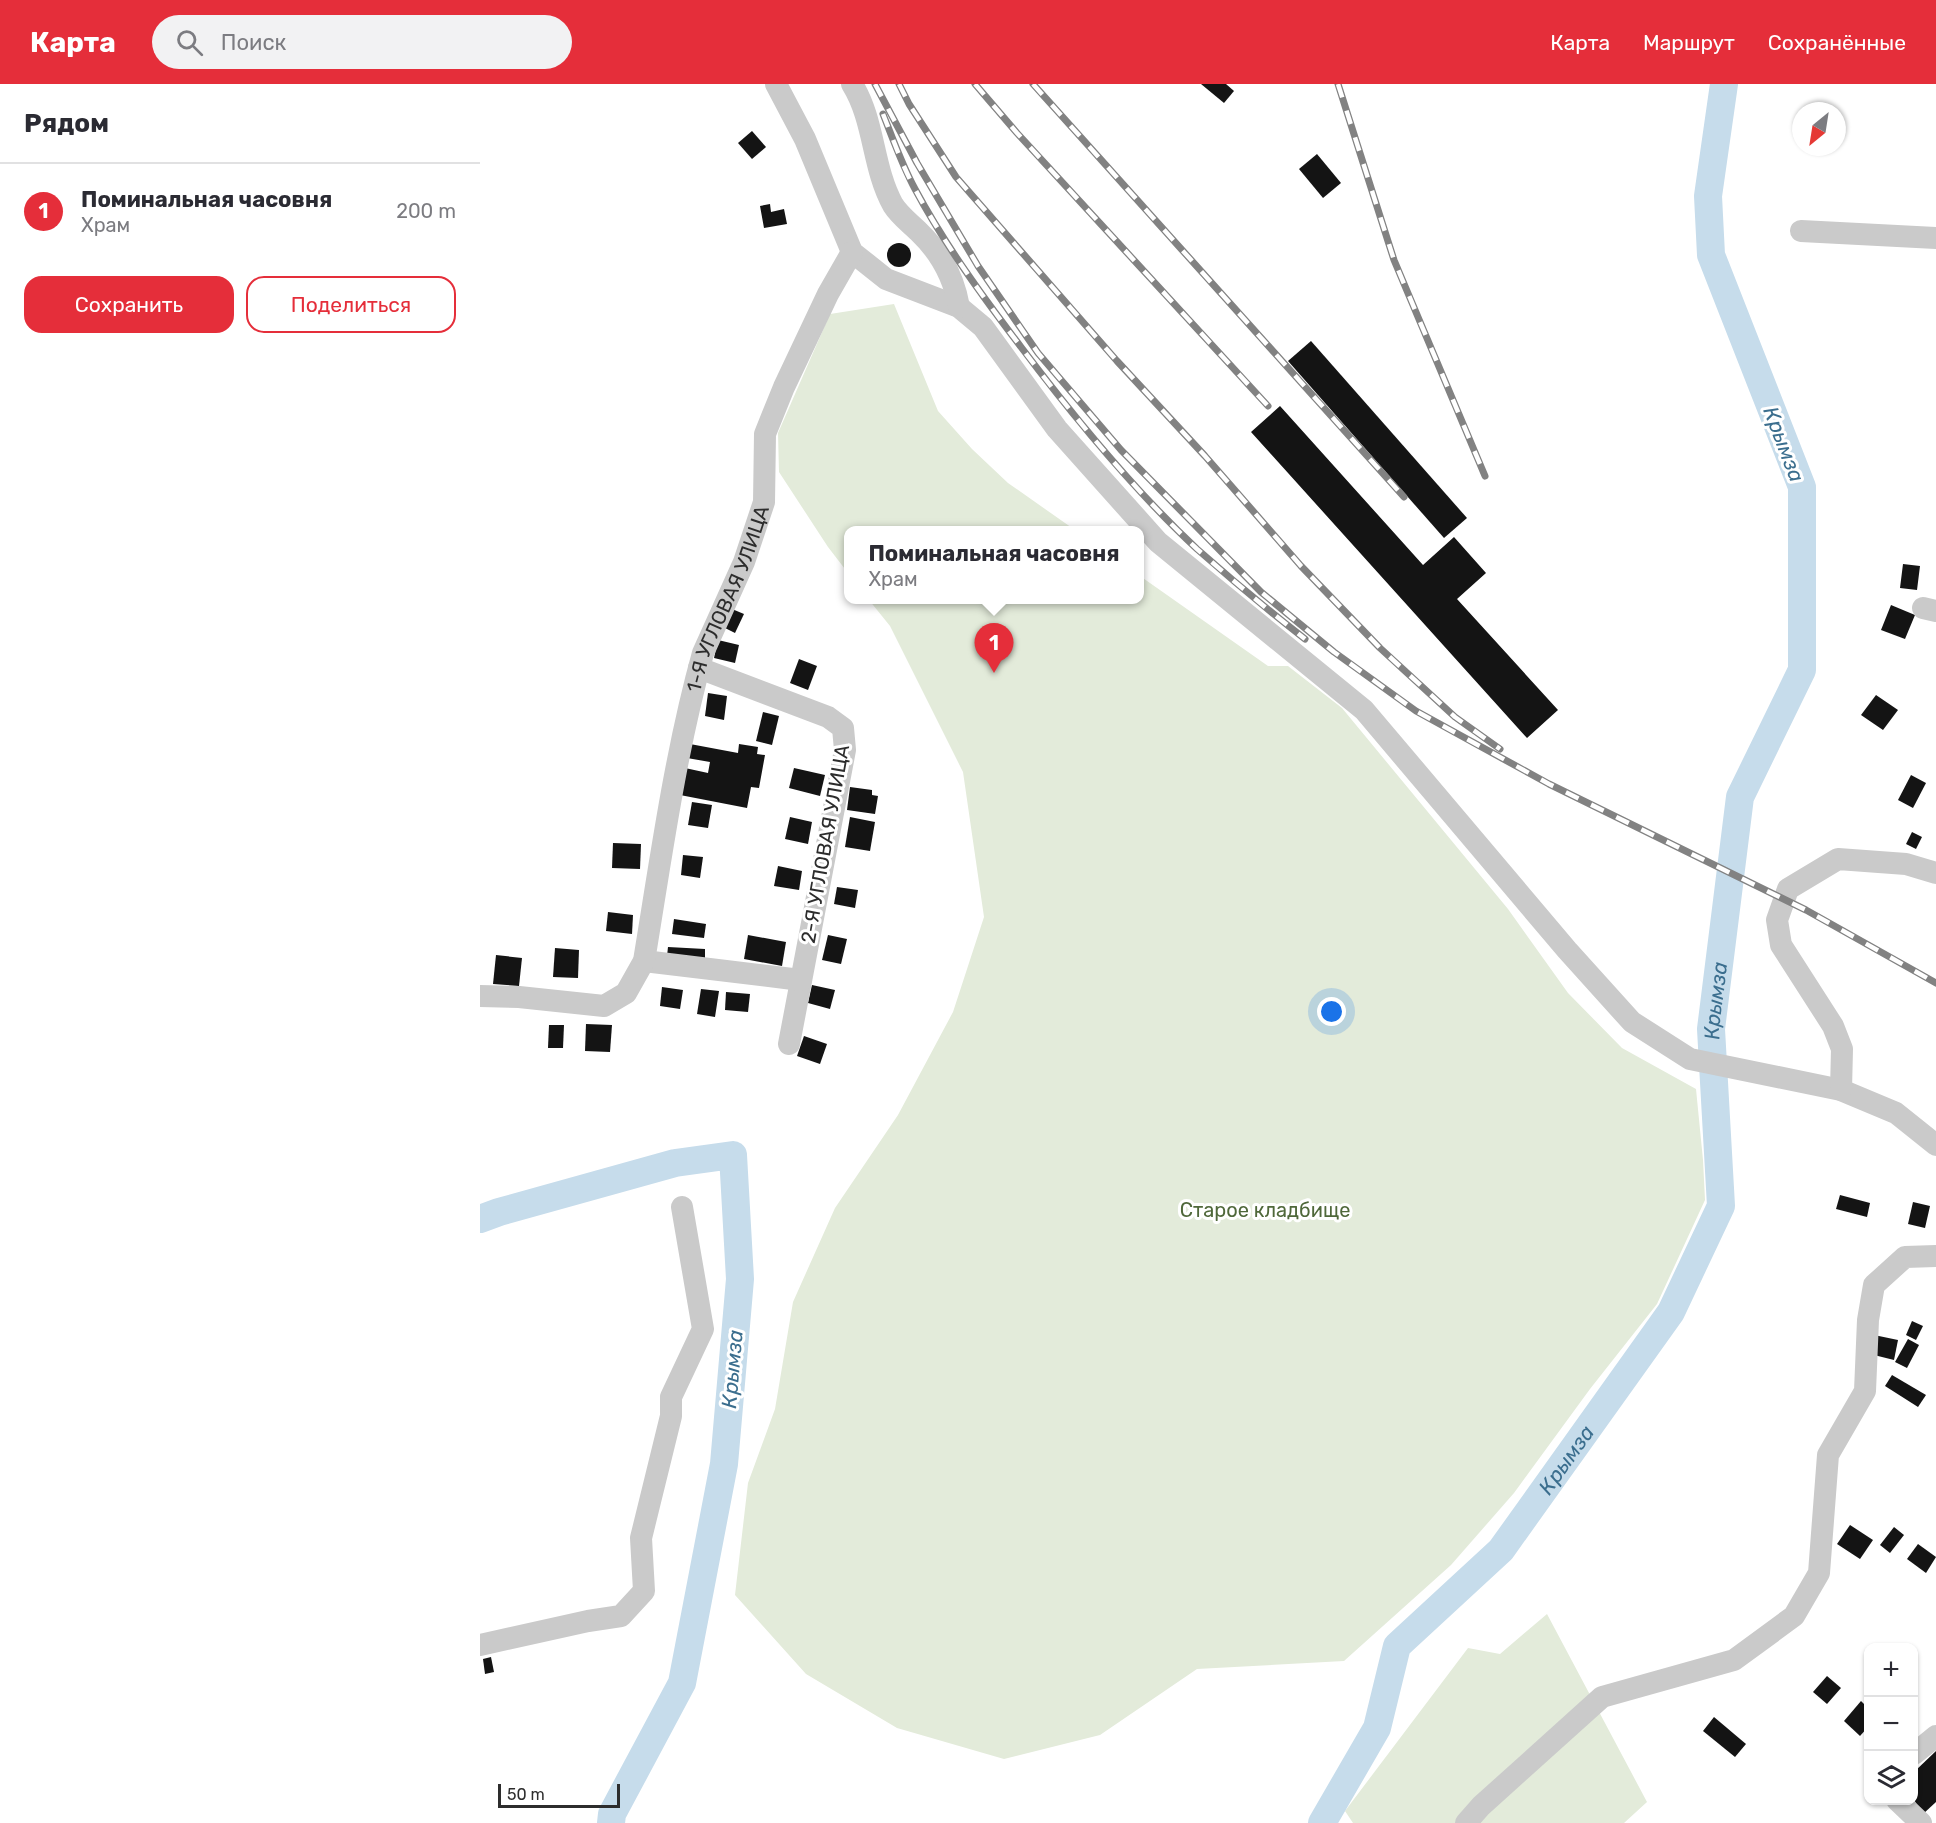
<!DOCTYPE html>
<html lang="ru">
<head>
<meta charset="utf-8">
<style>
	body { margin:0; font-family:Rubik,sans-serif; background:#f2f2f3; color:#2b2b33 }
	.controls { position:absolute; right:18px; bottom:18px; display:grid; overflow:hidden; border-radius:12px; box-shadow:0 2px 4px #0004 }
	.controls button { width:54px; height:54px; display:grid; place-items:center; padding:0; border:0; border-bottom:2px solid #e1e1e2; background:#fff; color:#2b2b33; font:30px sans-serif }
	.compass { position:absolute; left:1312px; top:18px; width:54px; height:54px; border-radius:50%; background:#fff; box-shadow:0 2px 4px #0004; rotate:210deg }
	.scale { position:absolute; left:18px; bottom:15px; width:122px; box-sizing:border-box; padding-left:6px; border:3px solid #2d2d2d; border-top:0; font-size:16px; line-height:21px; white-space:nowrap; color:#2d2d2d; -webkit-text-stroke:4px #fff; paint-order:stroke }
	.you { position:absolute; left:852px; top:928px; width:21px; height:21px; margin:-15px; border:4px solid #fff; border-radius:50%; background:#1a73e8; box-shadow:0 0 0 9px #1a73e833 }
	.badge { display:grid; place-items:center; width:39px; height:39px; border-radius:50%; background:#e52e3a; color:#fff; font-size:20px; font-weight:700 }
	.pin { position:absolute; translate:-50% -50px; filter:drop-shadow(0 2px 3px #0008) }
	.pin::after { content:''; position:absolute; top:32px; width:21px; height:18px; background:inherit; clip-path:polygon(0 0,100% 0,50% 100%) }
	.popup { position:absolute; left:364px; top:442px; width:300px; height:78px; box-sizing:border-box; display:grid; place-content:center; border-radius:12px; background:#fff; filter:drop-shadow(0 2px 4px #0005); font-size:20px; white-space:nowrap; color:#7c7c81 }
	.popup b { font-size:22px; color:#2b2b33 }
	.popup::after { content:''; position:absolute; left:50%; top:100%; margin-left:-12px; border:12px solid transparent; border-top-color:#fff }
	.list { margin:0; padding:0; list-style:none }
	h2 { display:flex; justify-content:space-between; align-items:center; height:78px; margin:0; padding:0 24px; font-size:26px }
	h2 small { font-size:20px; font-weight:400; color:#7c7c81 }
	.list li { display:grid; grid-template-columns:39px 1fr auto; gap:18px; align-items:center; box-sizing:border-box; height:96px; padding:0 24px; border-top:2px solid #e1e1e2 }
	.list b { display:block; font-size:22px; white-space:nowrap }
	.list p { margin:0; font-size:20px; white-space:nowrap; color:#7c7c81 }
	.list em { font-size:20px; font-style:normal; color:#7c7c81 }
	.actions { display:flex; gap:12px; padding:18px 24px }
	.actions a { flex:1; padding:14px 0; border:2px solid #e52e3a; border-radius:18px; text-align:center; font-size:21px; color:#e52e3a }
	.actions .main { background:#e52e3a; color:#fff }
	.icon { flex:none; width:33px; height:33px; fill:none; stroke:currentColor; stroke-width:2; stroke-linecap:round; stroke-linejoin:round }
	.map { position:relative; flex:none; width:1456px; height:1739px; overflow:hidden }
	header { display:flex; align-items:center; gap:36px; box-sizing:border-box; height:84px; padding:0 30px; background:#e52e3a; color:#fff }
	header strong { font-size:28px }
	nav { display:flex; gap:33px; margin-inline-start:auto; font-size:21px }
	.search { width:420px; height:54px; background:#f2f2f3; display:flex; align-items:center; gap:15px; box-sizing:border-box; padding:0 21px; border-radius:33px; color:#7c7c81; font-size:22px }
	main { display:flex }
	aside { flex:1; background:#fff }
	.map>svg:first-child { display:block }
	.green { fill:#e3ebda }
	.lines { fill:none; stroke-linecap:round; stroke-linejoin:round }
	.river { stroke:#c6dceb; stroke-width:28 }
	.building { fill:#141414 }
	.minor { stroke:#cacaca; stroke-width:22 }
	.rail-casing { stroke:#828282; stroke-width:7 }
	.rail { stroke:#fff; stroke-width:4.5; stroke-dasharray:14; stroke-linecap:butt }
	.labels { text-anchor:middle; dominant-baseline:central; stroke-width:6; stroke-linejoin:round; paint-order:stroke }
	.street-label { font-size:20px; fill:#2d2d2d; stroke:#fff }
	.park-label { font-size:20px; fill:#4f683a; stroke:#fff }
	.water-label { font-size:21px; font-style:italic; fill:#3b6e8e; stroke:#fff }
</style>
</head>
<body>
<header>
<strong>Карта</strong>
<div class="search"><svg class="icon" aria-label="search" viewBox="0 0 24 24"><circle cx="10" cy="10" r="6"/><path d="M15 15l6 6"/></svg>Поиск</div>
<nav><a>Карта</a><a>Маршрут</a><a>Сохранённые</a></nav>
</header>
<main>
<aside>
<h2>Рядом<small></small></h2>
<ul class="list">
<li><span class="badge">1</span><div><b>Поминальная часовня</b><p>Храм</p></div><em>200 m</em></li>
</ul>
<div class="actions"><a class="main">Сохранить</a><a>Поделиться</a></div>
</aside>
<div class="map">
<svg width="1456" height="1739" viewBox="0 0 1456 1739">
	<rect width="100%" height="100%" fill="#fff"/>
	<g class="green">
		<path d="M414,220L458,327L492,365L528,399L595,446H368V489L348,463L299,388L298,349L350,230Z"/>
		<path d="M660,492L788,582H808L862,624L1028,825L1088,909L1142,964L1216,1005L1223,1076L1225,1116L1177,1220L1110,1305L1034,1409L971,1481L864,1577L717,1585L620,1651L524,1675L417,1644L326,1590L255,1511L268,1399L295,1325L313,1218L355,1124L418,1031L473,928L504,833L483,688L410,542L389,516H660Z"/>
		<path d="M1067,1530L1167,1718L1144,1739H873L865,1727L988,1564L1020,1570Z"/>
	</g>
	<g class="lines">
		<g class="river">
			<path d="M0,1135L19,1128L195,1079L253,1071L260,1195L244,1380L202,1599L132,1730L131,1739"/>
			<path id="s1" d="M842,1739L897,1644L917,1562L1021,1466L1191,1228L1241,1122L1231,945L1260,713L1322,586V403L1231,171L1228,112L1244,0"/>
		</g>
	</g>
	<g class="building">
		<path d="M721,0H746L754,7L744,19Z"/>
		<path d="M272,47L286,63L272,75L258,59Z"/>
		<path d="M837,70L861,99L843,114L819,85Z"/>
		<path d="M290,120L291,128L304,125L307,140L284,144L280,122Z"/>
		<circle cx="419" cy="171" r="12"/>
		<path d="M831,257L987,434L964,454L808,277Z"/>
		<path d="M800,322L943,481L974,453L1006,489L977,515L1078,626L1047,654L771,348Z"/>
		<path d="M1423,480L1440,482L1437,506L1420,504Z"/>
		<path d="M1411,521L1435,531L1425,555L1401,546Z"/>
		<path d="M252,525L264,530L255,549L243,543Z"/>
		<path d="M238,556L259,561L255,579L234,574Z"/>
		<path d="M319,575L337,582L328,606L310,599Z"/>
		<path d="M228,609L247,612L244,636L225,632Z"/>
		<path d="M1396,611L1418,626L1403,646L1381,631Z"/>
		<path d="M283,628L299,632L292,661L276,657Z"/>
		<path d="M210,660L258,669L259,660L278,663L277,670L285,671L279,704L271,703L267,724L200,711L205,684L228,689L230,678L207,674Z"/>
		<path d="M314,684L345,691L340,712L309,704Z"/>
		<path d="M1431,691L1446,699L1433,724L1418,716Z"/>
		<path d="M370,703L392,706V711L398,712L395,730L367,726Z"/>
		<path d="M212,718L232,721L228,744L208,741Z"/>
		<path d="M310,733L332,738L328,760L305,755Z"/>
		<path d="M370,733L395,738L390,767L365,763Z"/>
		<path d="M1432,748L1442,753L1436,765L1426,760Z"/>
		<path d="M133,759L161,760L160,785L132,784Z"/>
		<path d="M203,771L223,773L220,794L201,791Z"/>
		<path d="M298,782L322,787L319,806L294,802Z"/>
		<path d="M357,803L378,806L375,824L354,820Z"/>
		<path d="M128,828L153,831L152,850L126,847Z"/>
		<path d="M194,835L226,840L224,854L192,850Z"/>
		<path d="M268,851L306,858L302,882L264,875Z"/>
		<path d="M348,851L367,855L361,880L342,876Z"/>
		<path d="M188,863L225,865V874L187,872Z"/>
		<path d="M75,864L99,866L98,894L73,893Z"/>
		<path d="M16,871L42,874L39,902L13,900Z"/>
		<path d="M332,901L355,906L350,925L328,919Z"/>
		<path d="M182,903L203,906L200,925L180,922Z"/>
		<path d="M221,905L239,907L235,933L217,930Z"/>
		<path d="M246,908L270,910L268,928L245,926Z"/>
		<path d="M106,940L132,941L130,968L105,967Z"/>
		<path d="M69,941H84L83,964H68Z"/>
		<path d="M324,952L347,960L340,980L317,972Z"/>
		<path d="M1360,1111L1390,1119L1387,1133L1356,1125Z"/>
		<path d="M1433,1118L1450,1122L1445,1144L1428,1140Z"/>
		<path d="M1432,1237L1443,1242L1436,1256L1426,1251Z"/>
		<path d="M1394,1251L1418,1256L1414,1276L1390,1270Z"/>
		<path d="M1428,1255L1439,1261L1427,1284L1415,1278Z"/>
		<path d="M1412,1291L1446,1311L1438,1323L1405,1302Z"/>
		<path d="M1370,1441L1393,1456L1380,1475L1357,1460Z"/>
		<path d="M1414,1443L1424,1451L1410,1469L1400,1461Z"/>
		<path d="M1438,1460L1456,1473L1446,1489L1427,1475Z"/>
		<path d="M11,1573L14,1588L5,1590L3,1575Z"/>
		<path d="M1347,1592L1361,1604L1347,1620L1333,1608Z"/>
		<path d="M1381,1617L1388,1624V1643L1380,1652L1364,1637Z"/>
		<path d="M1234,1633L1266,1660L1255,1673L1223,1647Z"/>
		<path d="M1456,1667V1718L1443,1730L1434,1716V1688Z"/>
	</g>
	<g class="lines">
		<g class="minor">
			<path d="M296,0L325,55L372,168L406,195L479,223L503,243L577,345L678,458L884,626L1087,866L1152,938L1210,975L1361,1006L1416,1029L1456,1061"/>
			<path d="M372,0C395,37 392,83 413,121C420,132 430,139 439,148C460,168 474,194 479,223"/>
			<path d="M1321,147L1456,154"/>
			<path d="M1443,524L1456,527"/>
			<path d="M219,584L348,633L363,644L365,666L309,960"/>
			<path d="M164,877L321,896"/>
			<path id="s2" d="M0,912L39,913L124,922L146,909L164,877C181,774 195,670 223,569L264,478L284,418L285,350L304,303L348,210L372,168"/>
			<path d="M1361,1006L1362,965L1353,942L1301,861L1297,836L1308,805L1358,775L1426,780L1456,789"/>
			<path d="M0,1561L108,1537L141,1532L164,1507L161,1454L191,1332V1313L223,1245L202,1123"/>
			<path d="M1434,1670L1456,1652"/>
			<path d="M1417,1716L1441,1739"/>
			<path d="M986,1739L1001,1722L1122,1613L1254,1576L1314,1532L1339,1489L1348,1371L1385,1307L1388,1236L1394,1201L1425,1173L1456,1172"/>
		</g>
		<defs>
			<g id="rail">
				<path d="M395,0L437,79L498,182L558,269L641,366L781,508L854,568L936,627L1069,700L1326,826L1456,899"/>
				<path d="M419,0L429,20L476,93L637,277L725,372L821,482L900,564L975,633L1020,665"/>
				<path d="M495,0L537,49L788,322"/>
				<path d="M553,0L924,413"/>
				<path d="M858,0L914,176L1005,392"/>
				<path d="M403,30C413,55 422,81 435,105C465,161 503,213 541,263C593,332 654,406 717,465C752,496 788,526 825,555"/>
			</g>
		</defs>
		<use href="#rail" class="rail-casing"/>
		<use href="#rail" class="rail"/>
	</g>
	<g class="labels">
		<g class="street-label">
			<text stroke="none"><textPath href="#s2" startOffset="560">1-Я УГЛОВАЯ УЛИЦА</textPath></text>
			<text transform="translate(345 760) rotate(-80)">2-Я УГЛОВАЯ УЛИЦА</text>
		</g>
		<g class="park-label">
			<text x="785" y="1126">Старое кладбище</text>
		</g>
		<g class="water-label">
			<text transform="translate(1304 360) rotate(69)">Крымза</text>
			<text stroke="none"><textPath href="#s1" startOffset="951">Крымза</textPath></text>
			<text transform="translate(252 1285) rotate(-85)">Крымза</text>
			<text stroke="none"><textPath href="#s1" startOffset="447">Крымза</textPath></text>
		</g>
	</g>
</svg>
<div class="controls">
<button>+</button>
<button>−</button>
<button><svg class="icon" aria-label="layers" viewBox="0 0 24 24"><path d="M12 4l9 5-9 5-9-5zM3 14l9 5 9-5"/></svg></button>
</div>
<svg class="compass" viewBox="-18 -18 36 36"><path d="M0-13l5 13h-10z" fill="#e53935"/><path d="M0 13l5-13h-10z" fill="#7c7c81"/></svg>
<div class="scale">50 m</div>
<div class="you"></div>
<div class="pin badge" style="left:514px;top:589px">1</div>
<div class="popup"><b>Поминальная часовня</b>Храм</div>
</div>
</main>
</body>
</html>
